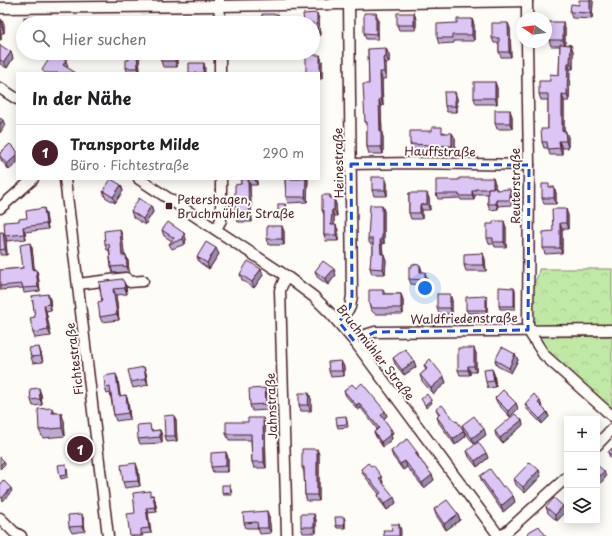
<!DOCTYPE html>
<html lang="de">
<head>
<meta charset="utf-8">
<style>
	body { margin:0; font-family:"Playpen Sans",sans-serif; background:#f2f2f2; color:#202124 }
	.controls { position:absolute; right:12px; bottom:12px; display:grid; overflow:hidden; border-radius:0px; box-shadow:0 2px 10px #0003 }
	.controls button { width:36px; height:36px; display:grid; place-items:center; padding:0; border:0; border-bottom:1px solid #e0e0e0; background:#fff; color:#202124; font:20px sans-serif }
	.compass { position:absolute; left:516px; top:12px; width:36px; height:36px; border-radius:50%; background:#fff; box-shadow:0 2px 10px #0003; rotate:283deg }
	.you { position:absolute; left:425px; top:288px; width:14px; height:14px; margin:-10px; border:3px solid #fff; border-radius:50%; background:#1a73e8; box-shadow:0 0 0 6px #1a73e833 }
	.badge { display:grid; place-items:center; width:26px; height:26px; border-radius:50%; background:#4a1f2b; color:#fff; font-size:13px; font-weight:700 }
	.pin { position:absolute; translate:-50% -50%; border:2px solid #fff; box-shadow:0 1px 4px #0006 }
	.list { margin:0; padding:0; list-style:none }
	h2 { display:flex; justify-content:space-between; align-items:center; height:52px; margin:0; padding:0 16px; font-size:17px }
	h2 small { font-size:13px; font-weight:400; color:#757577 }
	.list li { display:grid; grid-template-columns:26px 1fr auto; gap:12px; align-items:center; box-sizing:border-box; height:56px; padding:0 16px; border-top:1px solid #e0e0e0 }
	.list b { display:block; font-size:15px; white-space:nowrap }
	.list p { margin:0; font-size:13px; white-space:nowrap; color:#757577 }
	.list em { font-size:13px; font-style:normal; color:#757577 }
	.icon { flex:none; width:22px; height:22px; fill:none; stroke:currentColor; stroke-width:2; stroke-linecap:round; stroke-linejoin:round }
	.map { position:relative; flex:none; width:612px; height:536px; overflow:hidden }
	.search { position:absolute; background:#fff; box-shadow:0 2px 10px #0003; left:16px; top:16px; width:304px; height:44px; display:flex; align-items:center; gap:10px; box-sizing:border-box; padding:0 14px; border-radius:22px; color:#757577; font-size:15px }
	.panel { position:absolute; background:#fff; box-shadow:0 2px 10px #0003; left:16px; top:72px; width:304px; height:108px; border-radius:0px }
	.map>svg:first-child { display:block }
	.forest { fill:url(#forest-crowns); stroke:#858468 }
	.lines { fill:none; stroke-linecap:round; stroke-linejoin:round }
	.minor-casing { stroke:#4a1f2b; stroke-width:13 }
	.minor { stroke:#fdfcf7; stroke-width:10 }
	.wall { fill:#bcaad4; stroke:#4a1f2b }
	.shaded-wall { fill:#998bac; stroke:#4a1f2b }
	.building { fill:#dbc6f6; stroke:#4a1f2b }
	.marked { fill:none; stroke:#1d4ed8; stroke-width:3; stroke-dasharray:8 5; stroke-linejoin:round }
	.poi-dot { fill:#4a1f2b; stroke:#fdfcf7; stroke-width:1.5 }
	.labels { text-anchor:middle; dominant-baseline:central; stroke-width:4; stroke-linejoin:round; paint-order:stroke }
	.street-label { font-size:12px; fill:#4a1f2b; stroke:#fdfcf7 }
	.poi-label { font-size:12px; fill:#4a1f2b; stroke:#fdfcf7; text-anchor:start }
</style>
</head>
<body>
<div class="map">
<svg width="612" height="536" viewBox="0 0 612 536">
	<defs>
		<pattern id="forest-crowns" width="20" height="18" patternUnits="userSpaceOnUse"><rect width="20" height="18" fill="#c0e9a5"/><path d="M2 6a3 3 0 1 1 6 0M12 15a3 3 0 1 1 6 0" fill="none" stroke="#a6c78e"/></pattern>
	</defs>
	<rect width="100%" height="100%" fill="#fdfcf7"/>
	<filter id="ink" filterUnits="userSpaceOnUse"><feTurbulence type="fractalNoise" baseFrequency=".025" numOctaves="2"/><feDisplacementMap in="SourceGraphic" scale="8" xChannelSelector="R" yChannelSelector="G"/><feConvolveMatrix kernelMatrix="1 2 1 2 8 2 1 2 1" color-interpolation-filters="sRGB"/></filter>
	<g filter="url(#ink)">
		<g class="forest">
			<path d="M539,269H612V327H535L533,325L531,285C537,280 538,276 539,269Z"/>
			<path d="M612,336V410L542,346L538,339L542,337Z"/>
		</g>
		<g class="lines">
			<defs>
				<g id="minor">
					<path d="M219,0L220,23"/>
					<path d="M527,0V18"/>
					<path d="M0,8L219,6L527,1"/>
					<path d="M527,42L529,165L528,330"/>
					<path d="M220,53V73"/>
					<path d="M0,88L17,99"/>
					<path d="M351,164L413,163L529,165"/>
					<path d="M65,179L108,536"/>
					<path d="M139,179L286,276L314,297L331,314L355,342L499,536"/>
					<path d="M0,208L33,179"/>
					<path d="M216,229L221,220V179"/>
					<path d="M286,276L280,290L287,536"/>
					<path d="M78,284L126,278L130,282L143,281"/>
					<path d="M339,322L350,307L352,296L349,0"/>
					<path d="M528,330L544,355L612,416"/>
					<path d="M355,342L365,335L375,332L612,330"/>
					<path d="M597,445L612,429"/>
					<path d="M0,518L14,532L21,536"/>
					<path d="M502,536L567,477"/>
				</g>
			</defs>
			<use href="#minor" class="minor-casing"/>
			<use href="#minor" class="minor"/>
		</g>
		<g class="wall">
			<path d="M593,1L592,19L572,18L570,12Z"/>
			<path d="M414,13L416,19V30H399L397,25Z"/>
			<path d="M0,19H1L4,25V33H1V40H0Z"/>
			<path d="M319,19L320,36H313V23Z"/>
			<path d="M378,19V39H366L364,33Z"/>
			<path d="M472,19L474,25V41H454V43L439,44L437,38L457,23Z"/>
			<path d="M510,28L511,57H501L499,52V43H494L492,38Z"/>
			<path d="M565,28V44L571,45L573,51V69H570L569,101H564V130H565L568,137V148H562V155H550L548,148H544L542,142L548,129V100H541L539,94L550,81L559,75L560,46H551L549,40Z"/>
			<path d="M0,45L13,58L7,68L0,64Z"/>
			<path d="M368,49L389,55V63H386V79H382L383,106H381L382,134L383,137V154H369L367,147V128L365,122L369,84Z"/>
			<path d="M129,53H145V54H139L140,73H128L126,68L129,60Z"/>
			<path d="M161,53H174L177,60V67H163L161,61Z"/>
			<path d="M290,53H299V56H291Z"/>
			<path d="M322,61V79H319V73Z"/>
			<path d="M495,82L497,88V104H476L474,98Z"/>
			<path d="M457,98V112H447L445,106Z"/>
			<path d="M512,116V129H497L495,123Z"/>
			<path d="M444,132L455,138V151L412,150L410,144Z"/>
			<path d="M10,144L9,170L1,160L0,153Z"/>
			<path d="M385,177L387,183V196H374L372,190Z"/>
			<rect x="190" y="179" width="11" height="1"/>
			<path d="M241,179H257V185H250L252,222H238L235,217L241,184Z"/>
			<path d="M285,179H308L307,202L288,203L286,197Z"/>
			<path d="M495,183V188H496L497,190L512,195V205L498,206V209L490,210L488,204V194H476V196H474V200H461L460,198L438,199L436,194Z"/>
			<path d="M121,185L123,191L115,203L105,197L103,191Z"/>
			<path d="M550,187H554L556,193V204H544L542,198Z"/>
			<path d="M409,193L429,198L430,210H422V219H411L409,213Z"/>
			<path d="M330,195L331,198L336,204L337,216H334V225L338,230V241H326L324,235V215L322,210Z"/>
			<path d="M285,204L286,207V219H280L278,216Z"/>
			<path d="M382,205L384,211V244H382L383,254L386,260L385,274H372L370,268L373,254V244H370L368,239Z"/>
			<path d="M151,206L153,212L145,225L133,217L131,211Z"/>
			<path d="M46,214L48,229L25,232L26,239L7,241L5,236L19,221Z"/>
			<path d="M568,215V229H562V253L545,254L543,248L553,231Z"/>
			<path d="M506,227V247H495L494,244H489L487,238Z"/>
			<path d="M162,230L184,233L186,239L185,244L172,249L169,244L172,241L164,236Z"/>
			<path d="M284,231V245H269L267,239Z"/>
			<path d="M0,232L6,238L7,255H0Z"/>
			<path d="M122,235L124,256L126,255L128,261L129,272H125L113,273L111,267L109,250H107L105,244Z"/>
			<path d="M30,243L32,248L34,270L36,269L38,274L40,291L24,293L23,288L0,290V270L23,268Z"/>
			<path d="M219,254L209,269L199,262L197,257Z"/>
			<path d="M485,259L486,271H466L464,265Z"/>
			<path d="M420,265L422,272L427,278V286L411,284L409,279L412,267Z"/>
			<path d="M261,269L263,275L254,288L242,280L240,274Z"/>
			<path d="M315,271L336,275L328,285L317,277Z"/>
			<path d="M99,282H124L126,287L127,294L116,295L119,320L102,322L100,317L102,301Z"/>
			<path d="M514,288L515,291V309H500L499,306Z"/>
			<path d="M383,290L385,294H401L403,300V314H375L371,310L369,304Z"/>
			<path d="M32,296L50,299L51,310L46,311L51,336L35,338L33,333L35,317Z"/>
			<path d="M487,299V313H468L466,310Z"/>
			<path d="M452,300V314H439L437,308Z"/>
			<path d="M41,353L43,362L33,363L31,357Z"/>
			<path d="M476,353V372H470V375H460L458,370Z"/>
			<path d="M515,354L518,360L511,373L497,366L495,360Z"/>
			<path d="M393,358L414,361L416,367L404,375L395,364Z"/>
			<path d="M341,361L344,367V376L331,377L329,371Z"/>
			<path d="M424,365L444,377L446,383L433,394L422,381L420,375L426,370Z"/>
			<path d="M144,367L146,373L148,385L133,388L131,382Z"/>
			<path d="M492,369L494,374L496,387L488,388L486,382Z"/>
			<path d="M116,374L118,380L120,396L126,395L128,401L130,419L116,421L114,415L110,393L107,394L105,388Z"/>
			<path d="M265,388L267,394L268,410L252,411L250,405Z"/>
			<path d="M356,388L385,411L387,416L384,419L393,433L391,435L392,439L383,447L376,437L374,432L377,429L361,408L358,410L346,396L344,391Z"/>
			<path d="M309,393L311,399V411H301L299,405Z"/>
			<path d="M41,394L42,405L33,406L31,400Z"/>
			<path d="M495,398L516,403L518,409L510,417L498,404Z"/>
			<path d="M540,401L542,407L547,412L549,417L542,424L527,409L525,404Z"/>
			<path d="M52,408L54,413H61L64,421L65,436L43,438L39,430Z"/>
			<path d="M436,409L466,436L455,445L439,423L437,417L439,415Z"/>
			<path d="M174,415L176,421L177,441L167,442L165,436Z"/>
			<path d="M346,416L348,427L338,428L337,425Z"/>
			<path d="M265,424L266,468H254L252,462L251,440H229L226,434Z"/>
			<path d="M462,425L486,435L474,444L464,431Z"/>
			<path d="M523,425L502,443L496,436L495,431Z"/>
			<path d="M152,430V431L160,430L162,436V443L140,444L138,439Z"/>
			<path d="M80,439L82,445L83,457L74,458L72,452Z"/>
			<path d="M612,448V460L610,458L608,452Z"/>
			<path d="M317,449L319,455V501H307L305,495L304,472L302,467Z"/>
			<path d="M391,451L417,452L419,458L432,475L434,480L424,488L407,467L403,470L393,457Z"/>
			<path d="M467,451L486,453L488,458L477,467L469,457Z"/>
			<path d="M226,452L228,458V472H213L211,467Z"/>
			<path d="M67,467L68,477L61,479L60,476Z"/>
			<path d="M138,469L140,486L125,488L123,482Z"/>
			<path d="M361,469L383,482V483L396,503L387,510L380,501L378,495L379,494L363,474Z"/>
			<path d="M539,470L541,476L525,493L516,485L514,479Z"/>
			<path d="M480,476L503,487L513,496L515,502L503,512L482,482Z"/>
			<path d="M231,488L232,495H223L222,493Z"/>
			<path d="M151,495H153L155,500L157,512L148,513L151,533L142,534L143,536H130L135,513Z"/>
			<path d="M546,507L565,512L557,521L548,513Z"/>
			<path d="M434,509L458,514L460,520L446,530L436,515Z"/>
			<path d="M267,511L269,517L271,533L260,534L258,528H246L244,523Z"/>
			<path d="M314,514L316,520V533H303L301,527Z"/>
			<path d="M344,517L345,520V528H337L336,526Z"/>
			<path d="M84,520L85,531L72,533L69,527Z"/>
		</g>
		<g class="shaded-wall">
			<path d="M590,0H592L593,1L592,19L590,13Z"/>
			<path d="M317,13L319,19L320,36L317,30Z"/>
			<path d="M376,13L378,19V39L376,34Z"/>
			<path d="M414,13L416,19V30L414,25Z"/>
			<path d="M278,14L280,20V23H278Z"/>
			<path d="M36,17L38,23H36Z"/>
			<path d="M1,19L4,25V33L2,27Z"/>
			<path d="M472,19L474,25V41L472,35Z"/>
			<path d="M563,22L565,28V46L563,40Z"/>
			<path d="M508,23L510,28L511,57L509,52Z"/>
			<path d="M0,29L1,33V40L0,36Z"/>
			<path d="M571,45L573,51V69L570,63Z"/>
			<path d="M386,48L389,55V63L386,57Z"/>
			<path d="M11,52L13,58L7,68L4,62Z"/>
			<path d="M64,53H67L66,61L68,66L65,71L63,65V59Z"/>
			<path d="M137,53H139V54L140,73L138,68Z"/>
			<path d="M175,54L177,60V67L175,61Z"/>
			<path d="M320,55L322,61V79L320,73Z"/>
			<path d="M383,57L386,63V79L384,72Z"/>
			<path d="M204,63L205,68V73H203Z"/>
			<path d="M568,63L570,69L569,101L567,95Z"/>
			<path d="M380,72L382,79L383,106L381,99Z"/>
			<path d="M495,82L497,88V104L495,98Z"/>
			<path d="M455,92L457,98V112L455,106Z"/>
			<path d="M562,94L564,101V137L562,131Z"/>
			<path d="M379,99L381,106L382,134L383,137V154L381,147Z"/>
			<path d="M510,110L512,116V129L510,123Z"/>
			<path d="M3,120L5,125L0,133V124Z"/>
			<path d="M565,130L568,137V148L566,141Z"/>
			<path d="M452,133L455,138V151L452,146Z"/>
			<path d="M559,141L562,148V155L560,148Z"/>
			<path d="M17,155V163L9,170L7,164Z"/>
			<path d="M385,177L387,183V196L385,190Z"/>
			<path d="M493,178L495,183V194L493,189Z"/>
			<path d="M248,179L250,185L252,222L249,217Z"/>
			<path d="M255,179H257V185Z"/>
			<path d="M306,179H308V180L307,202L305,197Z"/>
			<path d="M121,185L123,191L115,203L113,197Z"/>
			<path d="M554,187L556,193V204L554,198Z"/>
			<path d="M510,189L512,195V205L510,200Z"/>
			<path d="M472,191L474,196V200L472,196Z"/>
			<path d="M427,193L429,198L430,210L427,204Z"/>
			<path d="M334,198L336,204L337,216L334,210Z"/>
			<path d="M496,200L498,206V209L496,204Z"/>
			<path d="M285,204L286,207V219L285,216Z"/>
			<path d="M382,205L384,211V244L382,239Z"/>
			<path d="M420,205L422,210V219L420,213Z"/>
			<path d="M151,206L153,212L145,225L143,219Z"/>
			<path d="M44,208L46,214L48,229L46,224Z"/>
			<path d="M566,209L568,215V229L566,223Z"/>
			<path d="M332,210L334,216V230L331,225Z"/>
			<path d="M504,221L506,227V247L504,242Z"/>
			<path d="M560,223L562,229V253L560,248Z"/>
			<path d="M336,225L338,230V241L336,235Z"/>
			<path d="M282,226L284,231V245L282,239Z"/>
			<path d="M23,227L25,232L26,239L24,234Z"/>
			<path d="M120,229L122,235L125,261L122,256Z"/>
			<path d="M3,232L6,238L7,255L5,249Z"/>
			<path d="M184,233L186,239L185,244L183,239Z"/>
			<path d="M380,239L382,244L383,260L381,254Z"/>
			<path d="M30,243L32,248L35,274L33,270Z"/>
			<path d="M216,248L219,254L209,269L207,263Z"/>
			<path d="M483,253L485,259L486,271L484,265Z"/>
			<path d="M384,254L386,260L385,274L383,269Z"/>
			<path d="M126,255L128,261L129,272L127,267Z"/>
			<path d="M420,265L422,271V277L420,272Z"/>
			<path d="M36,269L38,274L40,291L38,287Z"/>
			<path d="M261,269L263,275L254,288L252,282Z"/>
			<path d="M334,269L336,275L328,285L325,279Z"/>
			<path d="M425,272L427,278V286L425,280Z"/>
			<path d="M124,282L126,287L127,294L125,288Z"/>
			<path d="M514,288L515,291V309L514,306Z"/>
			<path d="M113,289L116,295L119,320L117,314Z"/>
			<path d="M48,294L50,299L51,310L49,304Z"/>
			<path d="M401,294L403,300V314L401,308Z"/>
			<path d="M450,294L452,300V314L450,308Z"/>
			<path d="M486,296L487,299V313L486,310Z"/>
			<path d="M44,305L46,311L51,336L48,330Z"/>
			<path d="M39,347L41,353L43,362L41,356Z"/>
			<path d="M474,348L476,353V372L474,366Z"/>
			<path d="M515,354L518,360L511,373L509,368Z"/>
			<path d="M341,361L344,367V376L342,371Z"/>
			<path d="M414,361L416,367L404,375L402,370Z"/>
			<path d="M468,366L470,372V375L468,370Z"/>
			<path d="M144,367L146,373L148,385L146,379Z"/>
			<path d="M492,369L494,374L496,387L494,381Z"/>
			<path d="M116,374L118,380L121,402L119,396Z"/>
			<path d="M444,377L446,383L433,394L431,388Z"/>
			<path d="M39,388L41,394L42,405L40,399Z"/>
			<path d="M265,388L267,394L268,410L266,404Z"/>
			<path d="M309,393L311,399V411L308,405Z"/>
			<path d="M126,395L128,401L130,419L128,413Z"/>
			<path d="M431,400L432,403L426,408L425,405Z"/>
			<path d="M540,401L542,407L538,403Z"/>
			<path d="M359,403L361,408L358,410L356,405Z"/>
			<path d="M516,403L518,409L510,417L508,411Z"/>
			<path d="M385,411L387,416L382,420L381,415Z"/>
			<path d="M547,412L549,417L542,424L540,419Z"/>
			<path d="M61,413L64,421L65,436L62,428Z"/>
			<path d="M174,415L176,421L177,441L175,436Z"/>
			<path d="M263,418L265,424L266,468L264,462Z"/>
			<path d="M522,420L523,425L502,443L500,438Z"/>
			<path d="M391,429L393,433L391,435L392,439L383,447L381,442L388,431Z"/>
			<path d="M484,429L486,435L474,444L472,438Z"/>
			<path d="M160,430L162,436V443L160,437Z"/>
			<path d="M464,431L466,436L455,445L453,439Z"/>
			<path d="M80,439L82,445L83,457L80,451Z"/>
			<path d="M317,449L319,455V501L317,495Z"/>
			<path d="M226,452L228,458V472L226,466Z"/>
			<path d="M417,452L419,458L417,459L415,453Z"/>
			<path d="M486,453L488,458L477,467L475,461Z"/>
			<path d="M4,461L5,464L0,469V465Z"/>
			<path d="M405,461L407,467L403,470L400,464Z"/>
			<path d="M136,463L138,469L140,486L138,481Z"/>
			<path d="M539,470L541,476L525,493L523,487Z"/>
			<path d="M604,471L606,477L599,485L597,479Z"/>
			<path d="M432,475L434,480L424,488L422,483Z"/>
			<path d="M381,476L383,482L381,484L379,478Z"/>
			<path d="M11,488L12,491L3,501L2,498Z"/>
			<path d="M153,495L155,500L157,512L155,507Z"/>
			<path d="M513,496L515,502L503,512L501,506Z"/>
			<path d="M394,497L396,503L387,510L384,504Z"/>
			<path d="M563,506L565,512L557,521L555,515Z"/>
			<path d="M146,508L148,513L151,533L149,528Z"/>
			<path d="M267,511L269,517L271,533L268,528Z"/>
			<path d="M82,514L84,520L85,531L83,526Z"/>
			<path d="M314,514L316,520V533L314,527Z"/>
			<path d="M458,514L460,520L446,530L444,524Z"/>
			<path d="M344,517L345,520V528L344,525Z"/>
			<path d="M399,524L401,530V536H399Z"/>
		</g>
		<g class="building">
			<path d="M579,0H590V13L570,12L571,4L579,5Z"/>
			<path d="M317,13V30H313V23H304L303,14Z"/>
			<path d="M364,13H376V34L364,33Z"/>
			<rect x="397" y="13" width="17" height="12"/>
			<path d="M262,14H278V23H246V18H262Z"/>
			<rect x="24" y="17" width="12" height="6"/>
			<path d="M186,17H200V18H204V23H182V19H186Z"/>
			<path d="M0,19H1L2,27H0Z"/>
			<path d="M457,19H472V35H452V38H437V24L457,23Z"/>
			<rect x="107" y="20" width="14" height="3"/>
			<rect x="549" y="22" width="14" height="18"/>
			<path d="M492,23H508L509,52H499V38H492Z"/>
			<path d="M560,44L571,45L570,63H568L567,95L562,94V131L565,130L566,141H559L560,148L548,149L547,142H542L541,129H548V94H539V81H550V74L559,75Z"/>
			<path d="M0,45L11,52L4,62L0,60Z"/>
			<path d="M386,48V57H383L384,72H380L381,99H379L380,131H381V147H367V122H365L363,84H369L368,49Z"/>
			<path d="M51,53H64L63,59L66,61L63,65L76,73H45L42,70L51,56Z"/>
			<path d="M129,53H137L138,68H126V60H129Z"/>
			<path d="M161,53H172V54H175V61H161Z"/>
			<rect x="306" y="55" width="14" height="18"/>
			<path d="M189,63H204L203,73H189Z"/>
			<rect x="474" y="82" width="21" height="16"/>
			<path d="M444,92H455V106H445Z"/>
			<rect x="495" y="110" width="15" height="13"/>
			<path d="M0,118L3,120L0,124Z"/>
			<path d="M432,127H442V133H452V146L410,144V131H432Z"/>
			<path d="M10,144L17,151V155L7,164L0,156V153Z"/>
			<rect x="372" y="177" width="13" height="13"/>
			<path d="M459,178H493V188H488V189H475V191H472V196H459V194H436V180H459Z"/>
			<path d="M111,179L121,185L113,197L103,191Z"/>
			<path d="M241,179H248L249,217H235V185L241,184Z"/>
			<path d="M285,179H306L305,197H286Z"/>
			<path d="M542,184H549V187H554V198H542Z"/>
			<path d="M488,188H496V190L510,189V200H496V204H488Z"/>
			<path d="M409,193H427V204L420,205V213H409Z"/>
			<path d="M322,195H330V198H334V210H332L331,225H336V235H324V210H322Z"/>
			<path d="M139,198L151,206L143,219L131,211Z"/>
			<rect x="278" y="204" width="7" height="12"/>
			<path d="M370,205H382V239H380L381,254H384L383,269L370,268L371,254H373V239H368Z"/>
			<path d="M44,208L46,224L23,227L24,234L5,236L4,222L19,221V219L27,218L26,211Z"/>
			<path d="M552,209H566V223H560V248H543V232L553,231Z"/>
			<path d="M493,221H504V242H493V238H487V224H493Z"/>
			<path d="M168,222L184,233L183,239L169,244L174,238L162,230Z"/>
			<rect x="267" y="226" width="15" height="13"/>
			<path d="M120,229L122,256L126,255L127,267L123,266L111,267L109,244H105L104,231Z"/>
			<path d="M0,232H3L5,249L0,250Z"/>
			<path d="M206,242L216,248L207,263L197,257Z"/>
			<path d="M30,243L33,270L36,269L38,287L23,288L22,284L0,286V270L23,268L20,245Z"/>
			<path d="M483,253L484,265H464V254Z"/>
			<path d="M248,261L261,269L252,282L240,274Z"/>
			<path d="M323,261L334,269L325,279L315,271Z"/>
			<path d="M412,264L420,265V272H425V280L409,279V267H412Z"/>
			<path d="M122,279L124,282L125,288L113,289L117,314L100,317L98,302L102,301L99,282Z"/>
			<path d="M499,287L514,288V306H499Z"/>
			<path d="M369,290H383V294H401V308H373L369,304Z"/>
			<path d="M48,294L49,304L44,305L48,330L33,333L30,318L35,317L32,296Z"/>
			<rect x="437" y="294" width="13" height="14"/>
			<path d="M486,296V310H466V297Z"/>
			<path d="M39,347L41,356L31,357L29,348Z"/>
			<path d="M502,347L515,354L509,368L495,360Z"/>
			<path d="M458,348H474V366H468V370H458Z"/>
			<path d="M405,349L414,361L402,370L393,358Z"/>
			<path d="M430,359L444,377L431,388L420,375L427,369L424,365Z"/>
			<path d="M341,361L342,371H329L328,362Z"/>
			<path d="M144,367L146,379L131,382L128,370Z"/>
			<path d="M492,369L494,381L486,382L484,370Z"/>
			<path d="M116,374L119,396L126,395L128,413L114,415L110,387L105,388L104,376Z"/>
			<path d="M362,383L385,411L381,415L391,429L388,431L391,434L381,442L374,432L379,428L359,403L356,405L344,391L352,384L356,388Z"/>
			<path d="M39,388L40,399L31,400L30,389Z"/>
			<path d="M265,388L266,404L250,405L249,389Z"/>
			<path d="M503,390L516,403L508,411L495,398Z"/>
			<path d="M299,393H309L308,405H299Z"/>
			<path d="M427,394L431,400L425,405L421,399Z"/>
			<path d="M534,394L540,401L538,403L547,412L540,419L525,404Z"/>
			<path d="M442,405L456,422L457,421L464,431L453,439L437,417L440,414L436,409Z"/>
			<path d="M52,408V413H61L62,428L39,430L38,409Z"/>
			<path d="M515,414L522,420L500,438L495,431Z"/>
			<path d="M174,415L175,436H165L164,416Z"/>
			<path d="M346,416L347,424L337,425L336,417Z"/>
			<path d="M474,416L484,429L472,438L462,425Z"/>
			<path d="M248,418H263L264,462H252L251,434H226V422H248Z"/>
			<path d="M150,424L151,431L160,430V437L138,439L137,425Z"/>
			<path d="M80,439V451L72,452L71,440Z"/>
			<path d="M407,439L417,452L415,453L432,475L422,483L405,461L400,464L391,451Z"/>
			<path d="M478,442L486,453L475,461L467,451Z"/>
			<path d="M612,448V456L608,452Z"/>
			<path d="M302,449H317V495H305L304,467H302Z"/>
			<path d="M226,452V466L211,467V453Z"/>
			<path d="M0,457L4,461L0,465Z"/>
			<path d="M530,462L539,470L523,487L514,479Z"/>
			<path d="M136,463L138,481L123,482L121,465Z"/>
			<path d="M368,463L371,466L373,465L381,476L379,478L394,497L384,504L378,495L381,493L361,469Z"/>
			<path d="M66,464L67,475L60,476L58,465Z"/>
			<path d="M597,465L604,471L597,479Z"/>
			<path d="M490,469L503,487L505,486L513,496L501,506L480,476Z"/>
			<path d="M3,480L11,488L2,498L0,496V484Z"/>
			<path d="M222,485H230L231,492L222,493Z"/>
			<path d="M150,491V496L153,495L155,507L146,508L149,528L141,529V536H130L127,514L135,513L133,493Z"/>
			<path d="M554,498L563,506L555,515L546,507Z"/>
			<path d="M447,500L458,514L444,524L434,509Z"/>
			<path d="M267,511L268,528H258L257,522L244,523L243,513Z"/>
			<path d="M82,514L83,526L69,527L68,515Z"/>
			<rect x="301" y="514" width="13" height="13"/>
			<path d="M335,517H344V525L336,526Z"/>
			<path d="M391,524H399V536H384L383,530H392Z"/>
			<path d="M539,526L546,536H529L527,533Z"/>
		</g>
	</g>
	<path class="marked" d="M351,164L529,165L528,330L375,332L355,342L339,322L350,307L352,296Z"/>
	<rect class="poi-dot" x="165" y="202" width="8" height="8" rx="2"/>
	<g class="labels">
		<g class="street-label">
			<text transform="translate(440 151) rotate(1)">Hauffstraße</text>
			<text transform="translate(338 163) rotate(-91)">Heinestraße</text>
			<text transform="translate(515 186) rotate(-90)">Reuterstraße</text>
			<text transform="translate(464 318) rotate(-1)">Waldfriedenstraße</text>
			<text transform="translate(376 352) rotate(52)">Bruchmühler Straße</text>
			<text transform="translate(74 359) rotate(-97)">Fichtestraße</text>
			<text transform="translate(271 406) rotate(-92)">Jahnstraße</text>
		</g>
		<g class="poi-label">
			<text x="177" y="199">Petershagen,<tspan x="177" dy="14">Bruchmühler Straße</tspan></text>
		</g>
	</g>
</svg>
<div class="controls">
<button>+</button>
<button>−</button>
<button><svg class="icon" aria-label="layers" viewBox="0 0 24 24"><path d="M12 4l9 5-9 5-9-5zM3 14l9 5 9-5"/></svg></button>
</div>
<svg class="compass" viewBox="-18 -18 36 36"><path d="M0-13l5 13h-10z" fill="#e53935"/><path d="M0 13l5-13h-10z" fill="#757577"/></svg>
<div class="you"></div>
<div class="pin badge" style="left:80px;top:449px">1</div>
<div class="search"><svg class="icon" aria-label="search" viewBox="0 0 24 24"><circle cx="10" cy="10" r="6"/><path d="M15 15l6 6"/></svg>Hier suchen</div>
<section class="panel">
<h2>In der Nähe<small></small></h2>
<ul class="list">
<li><span class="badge">1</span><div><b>Transporte Milde</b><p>Büro · Fichtestraße</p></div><em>290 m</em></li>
</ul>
</section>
</div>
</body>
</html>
